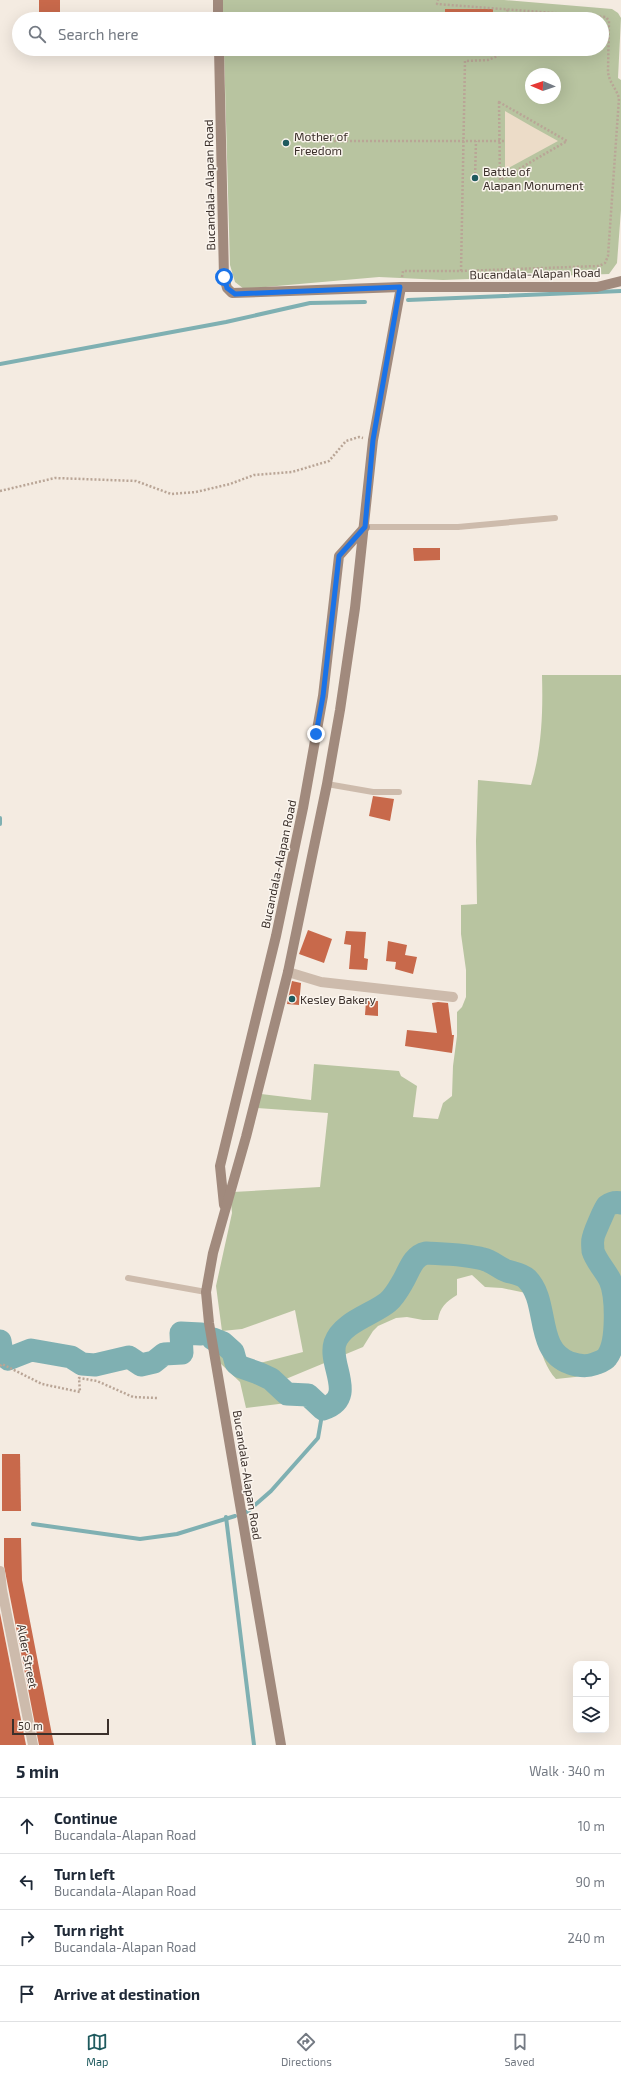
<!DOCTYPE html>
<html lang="en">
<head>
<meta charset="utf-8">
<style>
	body { margin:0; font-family:"Exo 2",sans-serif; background:#f2f2f3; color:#1f2937 }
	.controls { position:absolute; right:12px; bottom:12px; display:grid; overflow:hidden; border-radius:8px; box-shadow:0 4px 16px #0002 }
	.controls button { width:36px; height:36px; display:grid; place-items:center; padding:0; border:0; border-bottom:1px solid #e0e1e3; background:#fff; color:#1f2937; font:20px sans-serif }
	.compass { position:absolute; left:525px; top:68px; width:36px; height:36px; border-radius:50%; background:#fff; box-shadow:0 4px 16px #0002; rotate:272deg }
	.scale { position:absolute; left:12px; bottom:10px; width:97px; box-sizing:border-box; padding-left:4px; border:2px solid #3b302b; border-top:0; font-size:11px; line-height:14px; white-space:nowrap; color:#3b302b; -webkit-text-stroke:3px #fbf5ee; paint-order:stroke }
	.stop { position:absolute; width:12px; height:12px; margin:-9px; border:3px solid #1a73e8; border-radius:50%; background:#fff }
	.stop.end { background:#1a73e8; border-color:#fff; box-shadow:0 1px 4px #0008 }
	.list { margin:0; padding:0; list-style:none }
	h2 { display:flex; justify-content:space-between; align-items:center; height:52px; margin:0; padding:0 16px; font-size:17px }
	h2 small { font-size:13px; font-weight:400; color:#747a83 }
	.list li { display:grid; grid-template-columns:26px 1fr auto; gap:12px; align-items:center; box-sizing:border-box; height:56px; padding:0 16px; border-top:1px solid #e0e1e3 }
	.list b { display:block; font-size:15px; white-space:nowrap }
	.list p { margin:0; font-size:13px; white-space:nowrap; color:#747a83 }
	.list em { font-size:13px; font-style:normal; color:#747a83 }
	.icon { flex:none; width:22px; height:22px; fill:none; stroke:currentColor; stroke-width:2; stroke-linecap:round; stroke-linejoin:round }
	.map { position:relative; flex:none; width:621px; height:1745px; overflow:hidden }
	.search { position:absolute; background:#fff; box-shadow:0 4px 16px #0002; left:12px; right:12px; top:12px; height:44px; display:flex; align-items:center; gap:10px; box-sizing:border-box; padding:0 14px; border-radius:22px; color:#747a83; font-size:15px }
	.sheet { height:276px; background:#fff }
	nav { display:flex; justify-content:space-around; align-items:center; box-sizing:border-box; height:56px; border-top:1px solid #e0e1e3; background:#fff; font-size:11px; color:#747a83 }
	nav a { display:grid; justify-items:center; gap:2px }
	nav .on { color:#1f5a5e }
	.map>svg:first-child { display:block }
	.green { fill:#b8c4a0; fill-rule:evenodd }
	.plaza { fill:#ecdcc8 }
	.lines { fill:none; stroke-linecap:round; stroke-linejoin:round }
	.stream { stroke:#7fb0b2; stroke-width:4 }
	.river { stroke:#7fb0b2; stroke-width:23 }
	.building { fill:#c8694b }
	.path { stroke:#b9a596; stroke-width:2.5; stroke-dasharray:2 2; stroke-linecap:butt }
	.service { stroke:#cdbbac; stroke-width:6 }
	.minor { stroke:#cdbbac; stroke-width:10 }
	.secondary { stroke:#a18a7d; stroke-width:10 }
	.route { stroke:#1a73e8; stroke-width:5 }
	.poi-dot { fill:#1f5a5e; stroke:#fbf5ee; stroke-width:1.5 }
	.labels { text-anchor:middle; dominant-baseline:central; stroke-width:3; stroke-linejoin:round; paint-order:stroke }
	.poi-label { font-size:12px; fill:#3b302b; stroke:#fbf5ee; text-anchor:start }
	.street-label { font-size:12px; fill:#3b302b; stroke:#fbf5ee }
</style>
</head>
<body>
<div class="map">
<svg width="621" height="1745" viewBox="0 0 621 1745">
	<rect width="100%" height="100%" fill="#f4ebe1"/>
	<g class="green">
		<path d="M223,0H504L612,9L618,13L621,18L618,78L621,80V210L617,263L609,274L443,280L379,277L244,289L235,282L230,265L224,49H602V19H223ZM531,74H555V98H531Z"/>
		<path d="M542,675H621V1348L612,1366L575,1377L556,1379C537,1359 536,1318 526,1293L502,1288L485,1287L472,1275L457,1279V1295C446,1302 440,1307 438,1320H423L407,1317L396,1318L378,1326L373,1331L363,1347L281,1381L287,1403L246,1408L240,1382L220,1363L215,1335L238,1343L248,1366L303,1352L295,1310L242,1329L222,1331L216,1286L232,1213L231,1202L233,1192L320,1187L328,1113L257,1108L261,1094L311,1100L314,1064L399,1071L401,1076L417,1086L413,1117L438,1119L443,1103L452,1096L453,1066L457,1036V1012L462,1007L466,997V970L461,934V905L477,904L476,841L478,780L531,785C542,748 543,713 542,675Z"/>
	</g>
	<path class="plaza" d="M505,111L531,126L558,141L505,170Z"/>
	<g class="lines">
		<g class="stream">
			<path d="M408,300L621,291"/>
			<path d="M0,364L226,322L310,303L365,302"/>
			<path d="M0,818V824"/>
			<path d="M247,1512L271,1491L318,1438L323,1409"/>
			<path d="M226,1517L254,1745"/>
			<path d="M33,1524L140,1539L177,1534L235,1516"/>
		</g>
		<g class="river">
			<path d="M213,1339L223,1343L233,1352L236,1363L241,1367L258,1373L271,1379L287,1394L308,1395L323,1409C358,1398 328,1365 335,1343C342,1322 374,1314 388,1302C394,1297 398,1290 402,1283C409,1272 412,1256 426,1253C444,1254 465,1254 483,1259C492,1261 499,1268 507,1271C513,1273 522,1274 527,1279C550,1302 534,1350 570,1363C579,1366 586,1367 594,1364C599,1362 604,1361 607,1357C618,1343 617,1296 610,1280C605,1270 596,1261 593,1251C593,1248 592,1242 593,1239C593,1235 605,1208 607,1206C611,1203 616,1202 621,1203"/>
			<path d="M0,1341L2,1353L8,1359L31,1350L71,1357L82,1364L95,1365L129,1357L141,1365L154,1362L164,1354L182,1353L181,1333L201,1334"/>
		</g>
	</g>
	<g class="building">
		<rect x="39" y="0" width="21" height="19"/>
		<rect x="445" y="9" width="48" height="10"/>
		<path d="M413,548H440V560L414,561Z"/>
		<path d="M373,796L394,799L390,821L369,816Z"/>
		<path d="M308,930L332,939L324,963L299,954Z"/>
		<path d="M346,931L366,932L364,958L368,959L367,970L349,969L351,945L344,944Z"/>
		<path d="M388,941L407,945L405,955L417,957L413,974L395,969L396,962L386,961Z"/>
		<path d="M292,981L301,983L299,1005L287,1004Z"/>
		<path d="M366,1001H378V1016L365,1015Z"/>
		<path d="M438,1002L448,1003L452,1035H454L452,1053L405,1046L407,1030L437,1033L432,1003Z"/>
		<path d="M2,1454H20L21,1511H2Z"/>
		<path d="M4,1538H21L22,1580L54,1745H39L4,1566Z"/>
		<path d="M0,1613L26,1745H0Z"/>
	</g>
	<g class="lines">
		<g class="path">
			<path d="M504,19L508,9"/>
			<path d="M499,102L567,141L500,180Z"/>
			<path d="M314,141H505"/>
			<path d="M475,178L476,141"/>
			<path d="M461,271L465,61L488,60L498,56L502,49"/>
			<path d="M402,277L403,271H461L599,266L605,263L608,256L619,98C616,88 609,82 608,72L609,21L606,17L437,4L438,0"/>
			<path d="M0,491L55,478L136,481L171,494L196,492L230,484L254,475L292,472L329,461L346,441L359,437L363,438"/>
			<path d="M0,1366L2,1364L42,1384L80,1392L79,1378L97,1381L133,1397L158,1398"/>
		</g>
		<g class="service">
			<path d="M365,527H458L555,518"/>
			<path d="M327,784L373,792H399"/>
			<path d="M128,1278L206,1292"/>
		</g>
		<g class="minor">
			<path d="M288,972L321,982L453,997"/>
			<path d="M0,1571L2,1590L33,1745"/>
		</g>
		<g class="secondary">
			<path d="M218,0V19"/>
			<path d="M219,49L224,277L227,288L232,293L401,287H597L621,281"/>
			<path d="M224,1205L220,1166L276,936L303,808L323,696L339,556L365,527"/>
			<path d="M281,1745L209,1323L206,1292L213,1253L246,1137L288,972L327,784L340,710L355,608L373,440L401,287"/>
		</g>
	</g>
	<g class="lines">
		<path class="route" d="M224,277L227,288L235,294L400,287L373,440L365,527L339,556L323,696L316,734"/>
	</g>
	<g class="poi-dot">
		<circle cx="286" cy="143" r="4"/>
		<circle cx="475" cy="178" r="4"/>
		<circle cx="292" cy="999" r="4"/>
	</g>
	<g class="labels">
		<g class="poi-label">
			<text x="294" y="136">Mother of<tspan x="294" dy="14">Freedom</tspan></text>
			<text x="483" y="171">Battle of<tspan x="483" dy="14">Alapan Monument</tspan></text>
			<text x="300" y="999">Kesley Bakery</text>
		</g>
		<g class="street-label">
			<text transform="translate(209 185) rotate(-91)">Bucandala-Alapan Road</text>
			<text transform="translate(535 273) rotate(-1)">Bucandala-Alapan Road</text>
			<text transform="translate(278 864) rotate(-78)">Bucandala-Alapan Road</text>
			<text transform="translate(248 1475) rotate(81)">Bucandala-Alapan Road</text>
			<text transform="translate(28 1656) rotate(79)">Alder Street</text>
		</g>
	</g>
</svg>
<div class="controls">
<button><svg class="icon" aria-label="locate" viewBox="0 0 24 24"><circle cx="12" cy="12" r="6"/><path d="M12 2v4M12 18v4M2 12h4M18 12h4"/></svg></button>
<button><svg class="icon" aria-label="layers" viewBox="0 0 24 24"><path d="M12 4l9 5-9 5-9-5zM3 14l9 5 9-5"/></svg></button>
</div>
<svg class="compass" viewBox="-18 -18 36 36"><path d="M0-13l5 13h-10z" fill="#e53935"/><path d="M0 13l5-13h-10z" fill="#747a83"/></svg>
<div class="scale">50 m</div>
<div class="stop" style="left:224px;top:277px"></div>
<div class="stop end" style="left:316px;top:734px"></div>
<div class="search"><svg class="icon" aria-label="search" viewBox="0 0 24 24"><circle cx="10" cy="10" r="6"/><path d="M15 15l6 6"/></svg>Search here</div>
</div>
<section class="sheet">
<h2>5 min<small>Walk · 340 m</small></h2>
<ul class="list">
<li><svg class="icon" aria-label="ahead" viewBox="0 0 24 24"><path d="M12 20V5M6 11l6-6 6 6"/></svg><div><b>Continue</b><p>Bucandala-Alapan Road</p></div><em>10 m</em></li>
<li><svg class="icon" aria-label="left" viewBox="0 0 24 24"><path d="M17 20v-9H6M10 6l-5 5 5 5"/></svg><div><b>Turn left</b><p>Bucandala-Alapan Road</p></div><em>90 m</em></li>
<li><svg class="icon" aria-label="right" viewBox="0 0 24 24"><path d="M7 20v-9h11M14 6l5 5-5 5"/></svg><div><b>Turn right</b><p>Bucandala-Alapan Road</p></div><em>240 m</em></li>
<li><svg class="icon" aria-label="arrive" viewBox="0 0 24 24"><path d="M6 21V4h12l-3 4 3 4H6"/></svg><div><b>Arrive at destination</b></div></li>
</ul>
</section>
<nav>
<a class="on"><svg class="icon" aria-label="map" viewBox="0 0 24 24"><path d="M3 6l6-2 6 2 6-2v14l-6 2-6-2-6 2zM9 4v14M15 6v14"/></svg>Map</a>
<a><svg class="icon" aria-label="directions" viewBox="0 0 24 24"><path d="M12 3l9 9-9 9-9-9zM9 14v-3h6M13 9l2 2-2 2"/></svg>Directions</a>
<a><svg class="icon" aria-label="saved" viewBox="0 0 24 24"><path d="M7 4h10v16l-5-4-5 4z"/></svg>Saved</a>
</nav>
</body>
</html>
